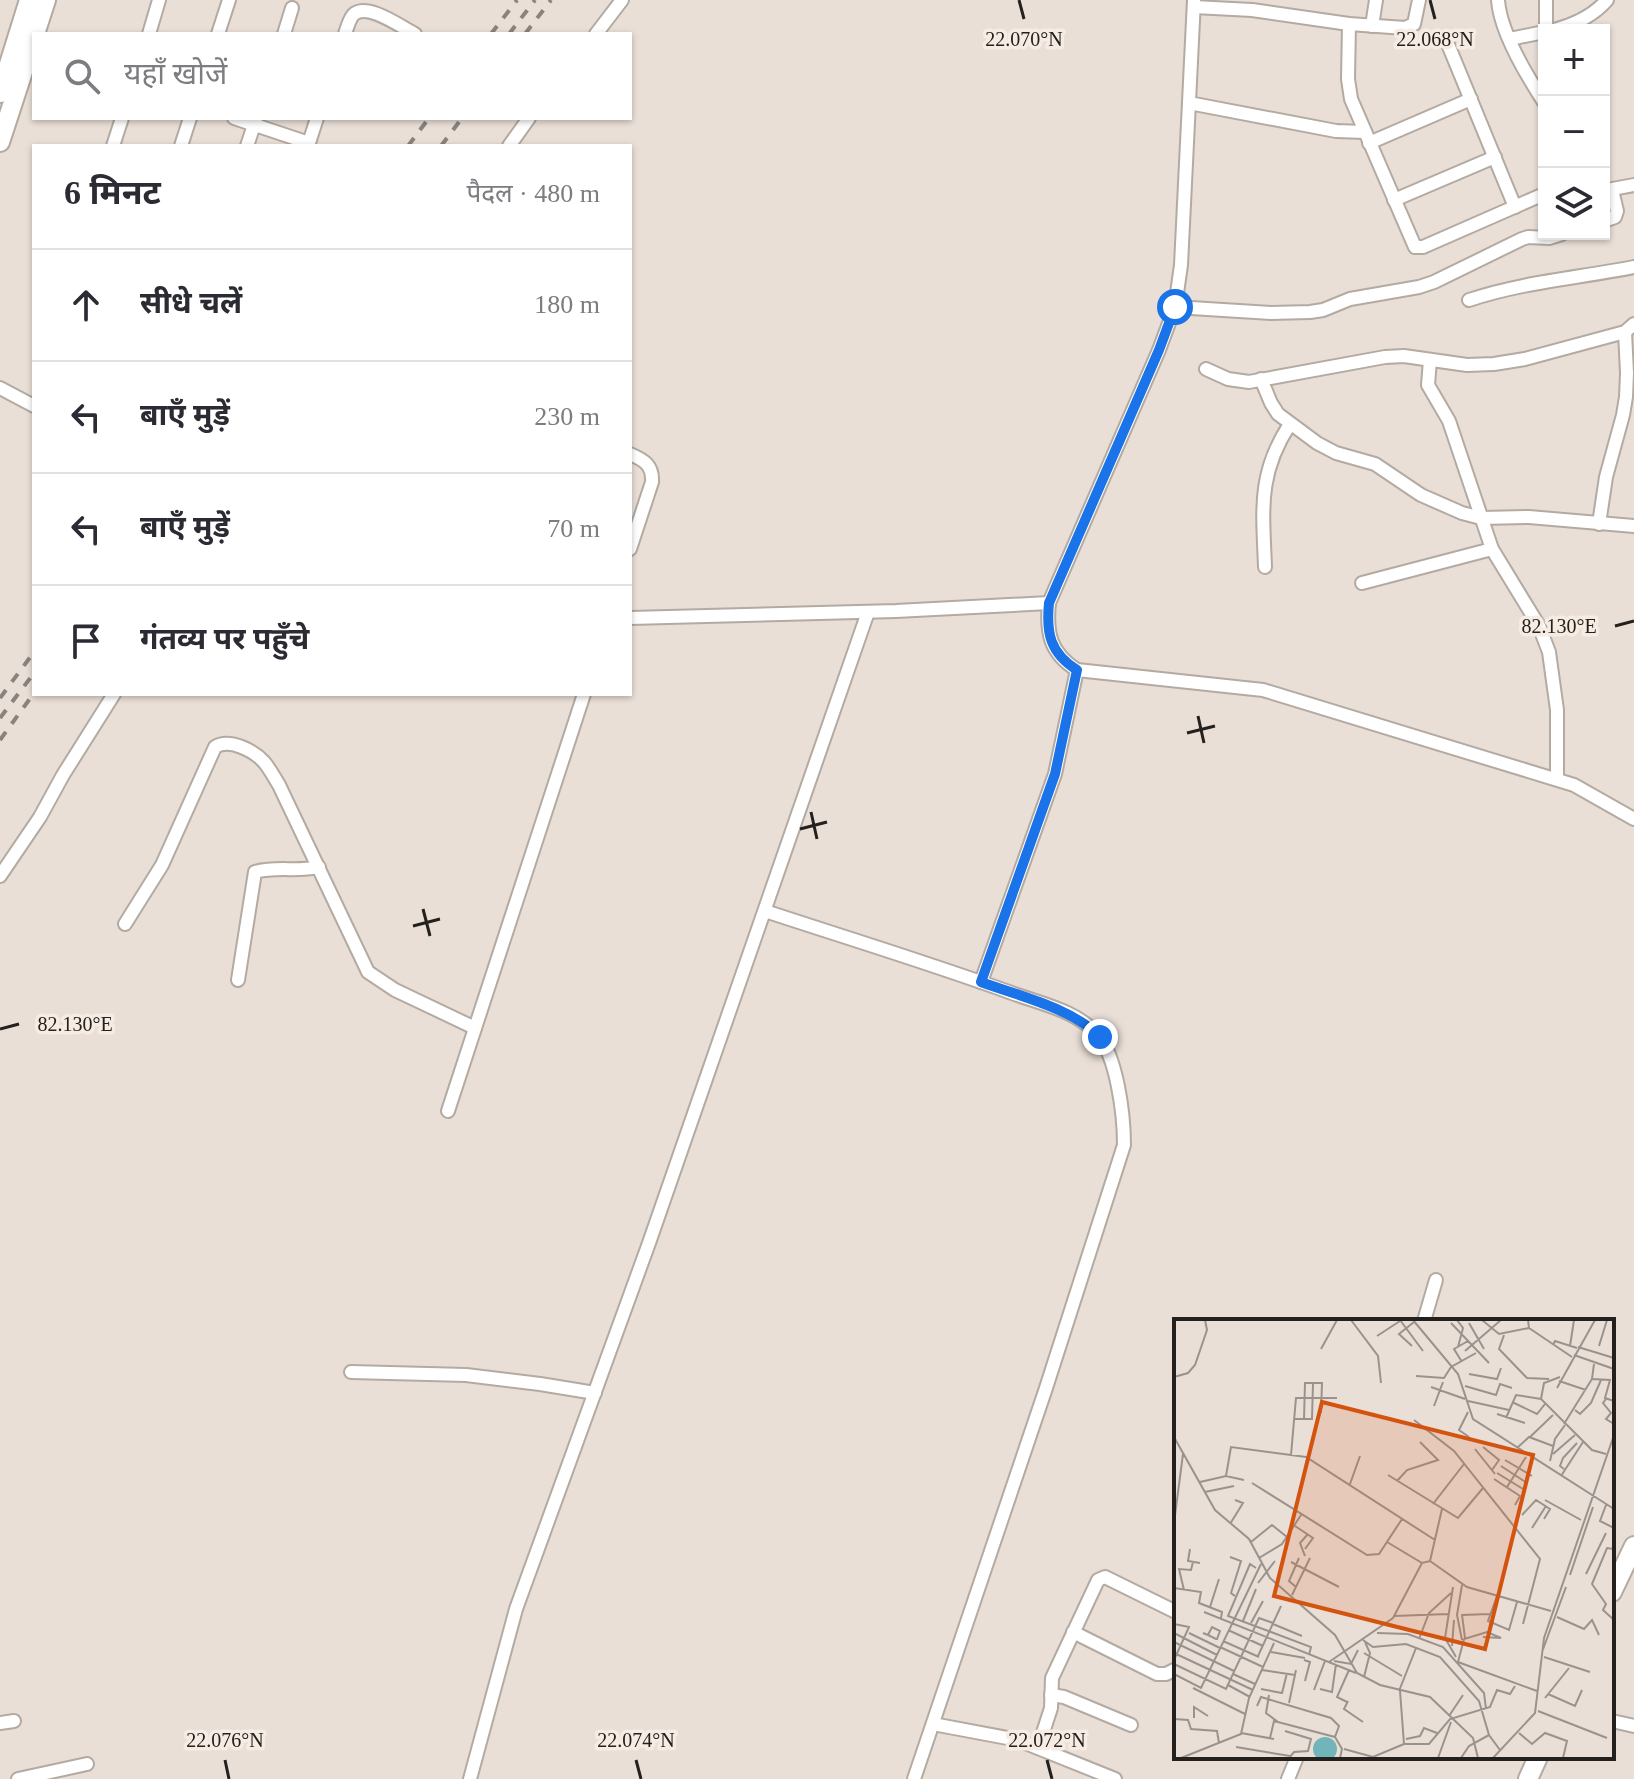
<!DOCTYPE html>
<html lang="hi">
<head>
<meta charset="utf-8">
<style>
	body { margin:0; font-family:"Times New Roman","Noto Sans Devanagari",serif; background:#f2f2f3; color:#2b2b33 }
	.controls { position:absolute; right:24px; top:24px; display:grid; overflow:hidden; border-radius:0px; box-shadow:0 2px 6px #0004 }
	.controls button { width:72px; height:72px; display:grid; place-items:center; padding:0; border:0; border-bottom:2px solid #e1e1e2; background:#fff; color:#2b2b33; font:40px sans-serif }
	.stop { position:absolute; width:24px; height:24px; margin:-18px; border:6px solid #1a73e8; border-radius:50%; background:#fff }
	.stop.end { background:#1a73e8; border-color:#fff; box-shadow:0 2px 8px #0008 }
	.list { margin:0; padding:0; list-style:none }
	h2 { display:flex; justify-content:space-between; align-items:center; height:104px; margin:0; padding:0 32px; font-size:34px }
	h2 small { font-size:26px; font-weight:400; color:#7c7c81 }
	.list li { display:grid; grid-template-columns:52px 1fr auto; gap:24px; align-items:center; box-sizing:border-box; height:112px; padding:0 32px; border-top:2px solid #e1e1e2 }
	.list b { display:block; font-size:30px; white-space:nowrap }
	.list em { font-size:26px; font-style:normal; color:#7c7c81 }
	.icon { flex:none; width:44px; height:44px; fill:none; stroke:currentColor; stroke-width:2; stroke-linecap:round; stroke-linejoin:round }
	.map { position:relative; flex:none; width:1634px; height:1779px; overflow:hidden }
	.search { position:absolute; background:#fff; box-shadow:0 2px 6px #0004; left:32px; top:32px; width:600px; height:88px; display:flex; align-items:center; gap:20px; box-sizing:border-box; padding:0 28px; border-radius:0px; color:#7c7c81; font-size:30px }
	.panel { position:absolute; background:#fff; box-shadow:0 2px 6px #0004; left:32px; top:144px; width:600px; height:552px; border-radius:0px }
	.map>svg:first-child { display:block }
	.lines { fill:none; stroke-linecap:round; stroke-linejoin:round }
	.street-casing { stroke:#b3aaa2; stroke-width:16 }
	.secondary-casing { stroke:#b3aaa2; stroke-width:22 }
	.street { stroke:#fff; stroke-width:12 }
	.secondary { stroke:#fff; stroke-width:18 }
	.rail { stroke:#89827d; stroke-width:4; stroke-dasharray:10 10; stroke-linecap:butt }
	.route { stroke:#1a73e8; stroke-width:10 }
	.ticks { fill:none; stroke:#23201d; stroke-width:3 }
	.inset-road { fill:none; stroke:#9a938d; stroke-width:2 }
	.view { fill:#d4530e; fill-opacity:0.15; stroke:#d4530e; stroke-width:4 }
	.inset-edge { fill:none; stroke:#23201d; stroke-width:4 }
	.ticks-label { font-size:20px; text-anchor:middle; fill:#23201d; stroke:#f6ece4; stroke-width:7; stroke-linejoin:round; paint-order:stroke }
</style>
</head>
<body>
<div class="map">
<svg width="1634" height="1779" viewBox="0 0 1634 1779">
	<rect width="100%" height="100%" fill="#e9dfd7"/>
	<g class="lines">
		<defs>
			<g id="street">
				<path d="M1194,0L1181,265L1175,307L1159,350L1049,603C1046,633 1050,653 1077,670L1263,690L1574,785L1634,819"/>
				<path d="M1498,0C1500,31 1527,76 1544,102"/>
				<path d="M1546,0V30"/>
				<path d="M1194,7L1252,10L1349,24L1405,28L1414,24L1419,0"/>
				<path d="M1349,24L1348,79L1351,99L1415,247H1423L1544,194"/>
				<path d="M1372,26L1376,0"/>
				<path d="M1554,30C1573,25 1594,15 1607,0"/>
				<path d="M149,34L159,0"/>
				<path d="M218,34L229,0"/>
				<path d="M284,34L292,8"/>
				<path d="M345,34C347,28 349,20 353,15C366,1 401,27 415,34"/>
				<path d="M596,34L622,0"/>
				<path d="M1445,37L1515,207"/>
				<path d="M1510,39L1544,32"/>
				<path d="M1189,103L1336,131L1365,132"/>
				<path d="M234,118L309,143"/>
				<path d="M1369,143L1471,99"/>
				<path d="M113,146L122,118"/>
				<path d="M181,146L190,118"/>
				<path d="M247,146L256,119"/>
				<path d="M308,146L317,118"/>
				<path d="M509,146L529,118"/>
				<path d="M1607,190L1634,185"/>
				<path d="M1394,200L1495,157"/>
				<path d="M1604,221L1615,217L1617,211L1612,190"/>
				<path d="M1469,300C1523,282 1578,278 1634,267"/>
				<path d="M1175,307L1271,313L1310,312L1323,310L1350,299L1419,287L1434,282L1522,239L1528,237L1549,238L1562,234"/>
				<path d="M1430,360L1428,385L1449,421L1492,549L1539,626L1549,652L1557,710V779"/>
				<path d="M1206,369L1228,379L1249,382L1385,357L1404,356L1467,365L1494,364L1525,359L1625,332L1634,324"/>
				<path d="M1261,379L1271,403L1278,414L1317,443L1336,453L1375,464L1421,495L1462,513L1481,518L1529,517L1634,526"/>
				<path d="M0,388L34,406"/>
				<path d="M630,454C644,460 653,465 652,482L630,549"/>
				<path d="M1599,524L1606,477L1623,415L1626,397L1627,373L1625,332"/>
				<path d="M1265,567C1263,511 1257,474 1290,424"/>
				<path d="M1362,583L1492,549"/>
				<path d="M630,618L896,611L1049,603"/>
				<path d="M0,876L40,817L63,775L114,694"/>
				<path d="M765,911C847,938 929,963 1009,992C1038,1003 1076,1010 1097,1034C1117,1056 1124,1115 1124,1145L1046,1388L914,1779"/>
				<path d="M125,924L162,865L215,747C229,738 253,750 264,762C270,769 274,777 279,785L368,972L395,990L475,1028"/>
				<path d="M238,980L255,872C275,866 298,872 319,867"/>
				<path d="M981,982L1055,774L1077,670"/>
				<path d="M448,1111L584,694"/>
				<path d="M1424,1321L1436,1280"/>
				<path d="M351,1372L466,1375L540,1384L595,1393"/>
				<path d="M1073,1632L1157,1674H1166L1176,1669"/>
				<path d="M1051,1695L1064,1697L1131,1725"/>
				<path d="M1612,1721L1634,1726"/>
				<path d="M0,1723L14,1721"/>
				<path d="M933,1724L1018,1740L1115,1779"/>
				<path d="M1038,1748L1051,1708L1052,1678L1098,1580L1105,1577L1176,1612"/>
				<path d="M18,1779L87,1764"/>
				<path d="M470,1779L516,1609L649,1243L868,612"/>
				<path d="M1288,1779L1297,1757"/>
			</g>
			<g id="secondary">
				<path d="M35,34L46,0"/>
				<path d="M0,93L29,0"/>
				<path d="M0,142L34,38"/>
				<path d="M1612,1592L1634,1546"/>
				<path d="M1528,1779L1538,1757"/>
			</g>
		</defs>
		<use href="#street" class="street-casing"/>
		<use href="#secondary" class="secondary-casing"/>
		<use href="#street" class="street"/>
		<use href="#secondary" class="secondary"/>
		<g class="rail">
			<path d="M491,34L517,0"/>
			<path d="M509,34L535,0"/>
			<path d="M525,34L551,0"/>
			<path d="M408,146L429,118"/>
			<path d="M441,146L462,118"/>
			<path d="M0,698L34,652"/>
			<path d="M0,718L34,673"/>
			<path d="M0,740L34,693"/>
		</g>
	</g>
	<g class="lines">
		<path class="route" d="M1100,1037C1072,1008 1019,996 981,982L1055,774L1077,670C1050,653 1046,633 1049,603L1159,350L1175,307"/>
	</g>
	<path class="ticks" d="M1019,0L1024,19M1430,0L1435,19M1615,626L1634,621M1198,716L1204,743M1187,733L1215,726M811,812L817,839M800,829L827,822M423,909L430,936M413,926L440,919M0,1029L19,1024M225,1760L229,1779M636,1760L641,1779M1047,1760L1052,1779"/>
	<g transform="translate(1174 1319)">
		<rect width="440" height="440" fill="#e9dfd7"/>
		<path d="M139 430a12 12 0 1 1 24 0a12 12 0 1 1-24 0Z" fill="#71b4b9"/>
		<path class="inset-road" d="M177,1L204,37L207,64M226,1L249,32M239,1L284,55L299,100L440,190M283,1L289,9L284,28M308,1L325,15L355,9M354,1L355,9L398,38M277,4L315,44M295,4L310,30M330,16L325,30L353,59L375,60M203,17L226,2M379,26L381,22L403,29M238,27L225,15L240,3M396,27L400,1M425,27L433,1M404,28L440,39M147,30L163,1M291,32L327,1M400,36L440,50M288,43L280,30L294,22M295,55L323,60L327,49M242,57L270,59L277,48L302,34M0,58L14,54L21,46L33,11L31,1M386,58L370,64L367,80L418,131L432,135M418,60L436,61L431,79L440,82M385,62L412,71M291,67L322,76L326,65L338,69M257,68L291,80M383,69L421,1M432,80L429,84L437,94L432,100L440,105M294,82L335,91M338,83L363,95L371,85M260,87L269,63M401,91L406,95L417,84L427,61M294,93L285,111L295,118M323,95L351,104M332,99L342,76L367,80M121,100H138L139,64M130,100L131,64H148L147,94M240,101L280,132L366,240L349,305M390,105L418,60L420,45M0,118L41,191L75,220L96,259L161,316L183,354L206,366L256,378L299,419L304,439M356,118L379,96M309,128L325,141L318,151M343,129L355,118L379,127M301,130L321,155M379,135L401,116M117,136L122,79H163M331,141L358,157M376,142L381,120L391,106M327,147L353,164M390,150L386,147L389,139L403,124M323,154L349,170M214,156L284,199L309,169M52,157L57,128L132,138L261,221M387,157L409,123M320,160L346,177L341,186M223,162L233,151L264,141L246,123M26,163L52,157L70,161M78,164L193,236L205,235L228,200M176,165L186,137M333,168L352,138M31,173L60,167M371,181L407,201M259,185L290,145M432,186L426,202L440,209M348,196L362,181L376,190L370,200M0,204L9,135M56,205L69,184L61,181M121,207L139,219L131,230M358,209L372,187M77,223L98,206L113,218M213,223L248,244L256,242L293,268L377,292M16,230L14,242L26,244M440,230L433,229L418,265L432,285L429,291L440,301M131,237L126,224L134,215M56,238L67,242L57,274L61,277M85,239L108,225L127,196M256,242L268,190M117,243L165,268M82,249L76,245L54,297L137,328L135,336M412,255L432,214M396,256L419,188M84,264L101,242M288,266L283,296L288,321M122,268L115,262L125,239M279,268L271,319L282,338M0,269L27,273L25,284L48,293L47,299M10,271L5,250L17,251L19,243M118,276L136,239M323,277L314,302L335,311L343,283M36,288L45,260M30,293L182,354M220,297L274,295M383,298L410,310L418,301L425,316M69,302L82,270M77,304L89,282M0,305L15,308L0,341M99,305L128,317M54,311L89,327M0,314L43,336M15,314L46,329M29,314L34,316L42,320H43L46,312L38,308L34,316M203,314L234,315L269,328L310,374L312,390M309,318L327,319L313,313L290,320L284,343L363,372M291,319L288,296L316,295M245,320L255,294L277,274M189,321L199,328L232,325L266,338L305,382L315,416L326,431M49,322L85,338M0,323L60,352M278,327L280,301M46,328L89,348M97,333L131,339M368,333L392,268M0,334L79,371M190,334L228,357M84,337L107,287M370,338L416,353M130,341L136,343L131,362M160,342L177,345L184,331M155,343L219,299L248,244M0,345L52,370L85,299L99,304M88,351L121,356M0,355L27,369L87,245M59,355L81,365M190,358L196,334L191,323M54,366L76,378M19,369L71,395M87,370L108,374L113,354M146,370L158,373L162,345M140,371L151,342M225,372L242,329M374,375L401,387L408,371M95,376L92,394L104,403M371,379L395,349M174,382L170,390L189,403M173,383L163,378L175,351M115,384L122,351M83,387L87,378L157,399L165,407L161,418L168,430L166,439M364,392L433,419M275,397L289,376M20,399V388L34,397M0,400L14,401L17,410L43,412L45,424M111,412L137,420L134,432L120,433L115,439M67,414L100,420M345,414L358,425L371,414L393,422L389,439M96,419L100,402L161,418M232,420L246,417L250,409L263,414M230,425H255L276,400L316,388L323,371L336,375L341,367M62,428L116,437M170,430L199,438L230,425L226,372M7,439L67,415L75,379L100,324M264,439L277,403M287,439L295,427L315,416M319,439L361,394L370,319L440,116"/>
		<path class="view" d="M148,83L359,136L311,330L100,277Z"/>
		<rect width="440" height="440" class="inset-edge"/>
	</g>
	<g class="ticks-label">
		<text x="1024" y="46">22.070°N</text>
		<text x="1435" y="46">22.068°N</text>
		<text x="1559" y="633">82.130°E</text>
		<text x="75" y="1031">82.130°E</text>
		<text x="225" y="1747">22.076°N</text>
		<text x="636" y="1747">22.074°N</text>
		<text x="1047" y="1747">22.072°N</text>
	</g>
</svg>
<div class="controls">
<button>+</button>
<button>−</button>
<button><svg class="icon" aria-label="layers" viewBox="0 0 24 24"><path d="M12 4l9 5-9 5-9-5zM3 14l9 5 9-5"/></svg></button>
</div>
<div class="stop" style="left:1175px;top:307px"></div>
<div class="stop end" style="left:1100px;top:1037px"></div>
<div class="search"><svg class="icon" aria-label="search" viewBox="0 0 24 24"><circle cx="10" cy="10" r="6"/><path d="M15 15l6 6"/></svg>यहाँ खोजें</div>
<section class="panel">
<h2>6 मिनट<small>पैदल · 480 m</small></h2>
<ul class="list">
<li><svg class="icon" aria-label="ahead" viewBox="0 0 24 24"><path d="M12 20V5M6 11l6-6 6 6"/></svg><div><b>सीधे चलें</b></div><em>180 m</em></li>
<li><svg class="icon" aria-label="left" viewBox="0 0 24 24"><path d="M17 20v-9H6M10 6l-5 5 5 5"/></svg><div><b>बाएँ मुड़ें</b></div><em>230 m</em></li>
<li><svg class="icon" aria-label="left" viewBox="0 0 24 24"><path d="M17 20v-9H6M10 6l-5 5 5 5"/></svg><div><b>बाएँ मुड़ें</b></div><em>70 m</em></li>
<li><svg class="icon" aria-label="arrive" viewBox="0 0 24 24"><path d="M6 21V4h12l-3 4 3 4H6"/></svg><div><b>गंतव्य पर पहुँचे</b></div></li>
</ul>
</section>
</div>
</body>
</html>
